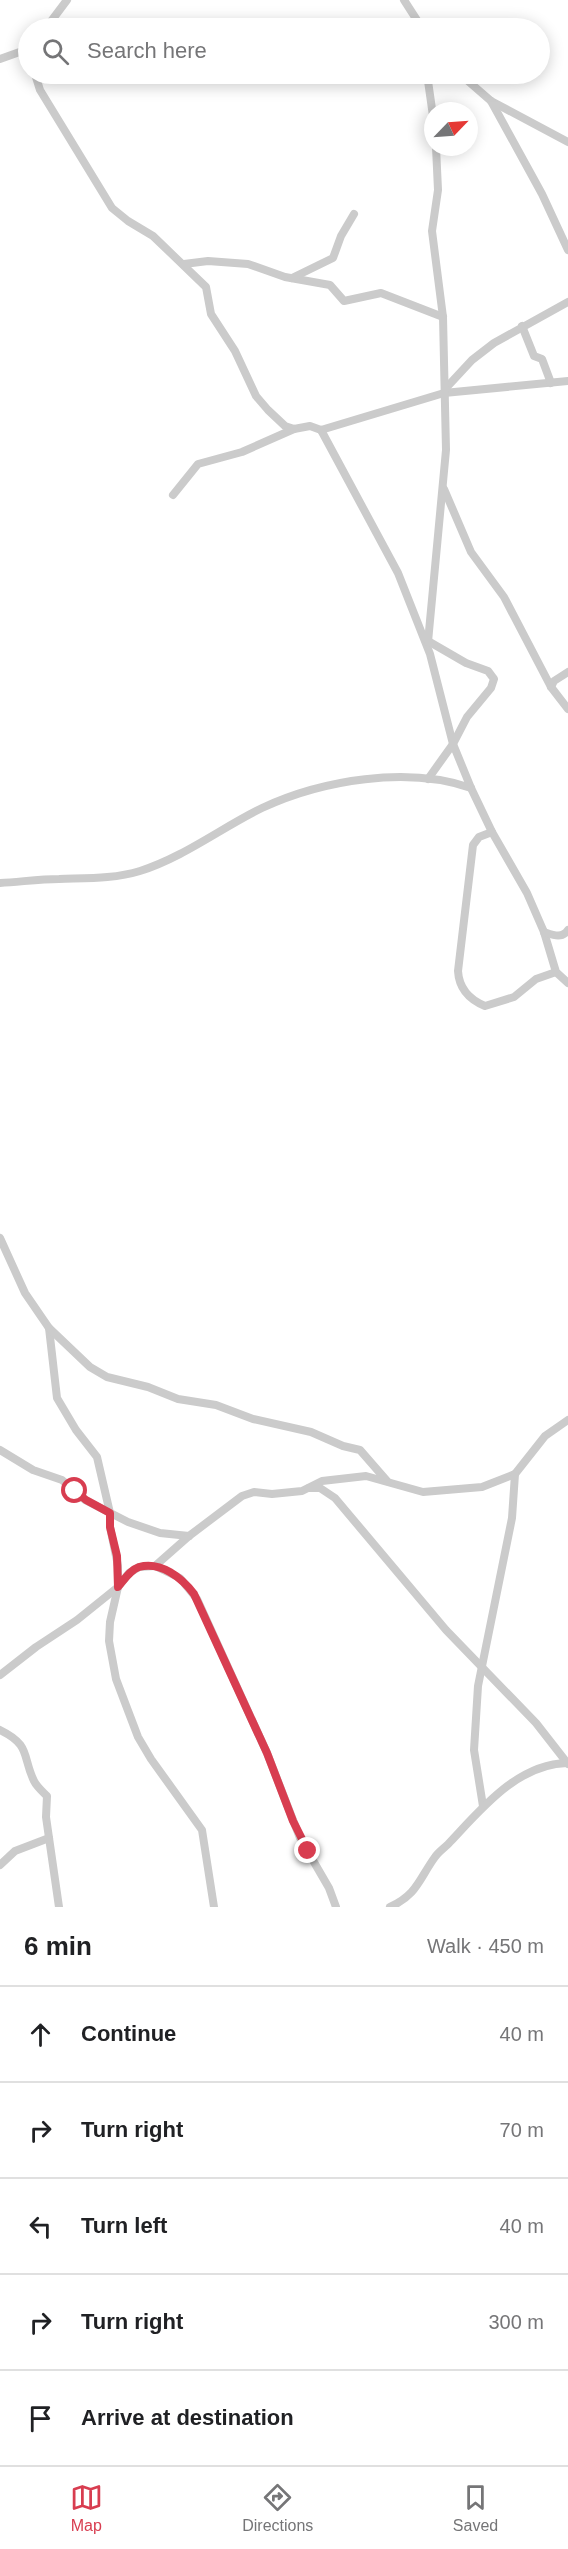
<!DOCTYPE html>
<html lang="en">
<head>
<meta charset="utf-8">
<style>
	body { margin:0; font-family:Arial,sans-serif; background:#f6f6f6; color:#202124 }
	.compass { position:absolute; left:424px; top:102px; width:54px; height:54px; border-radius:50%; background:#fff; box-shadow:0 3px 15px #0003; rotate:65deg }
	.stop { position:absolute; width:18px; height:18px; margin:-14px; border:4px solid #d83d50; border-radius:50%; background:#fff }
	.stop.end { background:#d83d50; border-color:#fff; box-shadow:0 2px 6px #0008 }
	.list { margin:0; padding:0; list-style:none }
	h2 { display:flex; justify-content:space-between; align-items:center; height:78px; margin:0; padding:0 24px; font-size:26px }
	h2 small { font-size:20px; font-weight:400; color:#757577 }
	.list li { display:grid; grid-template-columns:39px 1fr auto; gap:18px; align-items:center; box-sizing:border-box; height:96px; padding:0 24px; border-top:2px solid #e0e0e0 }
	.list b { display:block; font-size:22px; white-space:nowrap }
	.list em { font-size:20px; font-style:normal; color:#757577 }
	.icon { flex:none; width:33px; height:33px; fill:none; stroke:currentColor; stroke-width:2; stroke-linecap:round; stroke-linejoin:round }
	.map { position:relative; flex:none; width:568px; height:1907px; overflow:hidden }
	.search { position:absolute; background:#fff; box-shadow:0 3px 15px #0003; left:18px; right:18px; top:18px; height:66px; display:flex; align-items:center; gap:15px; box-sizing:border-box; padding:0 21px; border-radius:33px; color:#757577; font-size:22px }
	.sheet { height:558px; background:#fff }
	nav { display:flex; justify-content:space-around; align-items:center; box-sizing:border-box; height:84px; border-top:2px solid #e0e0e0; background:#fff; font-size:16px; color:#757577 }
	nav a { display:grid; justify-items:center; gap:3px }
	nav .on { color:#d83d50 }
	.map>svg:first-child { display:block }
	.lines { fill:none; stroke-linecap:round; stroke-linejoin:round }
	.street { stroke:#cbcbcb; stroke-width:8 }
	.route { stroke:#d83d50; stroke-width:8 }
</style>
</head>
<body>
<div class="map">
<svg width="568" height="1907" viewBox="0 0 568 1907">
	<rect width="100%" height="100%" fill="#fff"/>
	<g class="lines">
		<g class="street">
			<path d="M404,0L422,28"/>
			<path d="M46,28L67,0"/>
			<path d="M0,59L28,49"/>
			<path d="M35,74L40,90L112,208L128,221L153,236L206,287L211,314L235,351L256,396L268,410L285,426L294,429L310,426L321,430L444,393L568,381"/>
			<path d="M427,74L433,116"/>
			<path d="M460,74L491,101L568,142"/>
			<path d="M491,101L542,194L568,250"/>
			<path d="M184,264L208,261L248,264L285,277L330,285L344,301L381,293L443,317"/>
			<path d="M292,278L333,258L341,236L354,214"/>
			<path d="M522,326L534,356L542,359L551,383"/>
			<path d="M446,388L472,360L494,343L568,302"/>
			<path d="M321,430L398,573L430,654L453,744L471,788L492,832L527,893L544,932L556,972L568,983"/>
			<path d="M444,489L471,552L504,597L551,687L568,709"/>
			<path d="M173,495L198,464L242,452L294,429"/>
			<path d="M428,642L446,450L443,317L432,231L438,190L436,147"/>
			<path d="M551,687L554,681L568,672"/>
			<path d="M428,779L453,744L467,717L491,688L494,679L488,671L466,663L428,641"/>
			<path d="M492,832L479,837L473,845L458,971C459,988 468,999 485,1006L514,997L536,979L556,972"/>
			<path d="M0,883C20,882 39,879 59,879C86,878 114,879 140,871C184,857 221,828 262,808C322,780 407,766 471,788"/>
			<path d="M544,932C553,935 562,939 568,930"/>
			<path d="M0,1238L25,1293L49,1328L57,1398L76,1430L97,1457L110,1513V1527L118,1566V1587L110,1622L109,1641L116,1679L138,1737L151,1759L202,1830L214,1907"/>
			<path d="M49,1328L90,1367L107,1377L148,1387L178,1399L216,1405L253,1419L311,1432L343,1446L360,1450L387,1481"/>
			<path d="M0,1450L33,1470L62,1480L85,1500L128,1522L160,1533L189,1536"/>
			<path d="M309,1488H320L335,1498L446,1630L536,1723L568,1764"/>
			<path d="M155,1566L180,1578L197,1599L267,1753L300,1838L329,1888L336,1907"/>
			<path d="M0,1675L36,1647L77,1620L118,1587L129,1573L139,1567L155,1566L189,1536L242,1496L254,1492L272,1494L302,1491L322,1481L366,1476L423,1492L482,1487L515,1474L545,1436L568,1420"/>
			<path d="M0,1730C31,1745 22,1756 34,1781C37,1787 42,1791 47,1796L46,1817L59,1907"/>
			<path d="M483,1806L474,1750L478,1686L512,1518L515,1474"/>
			<path d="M0,1865L15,1851L49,1838"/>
			<path d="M390,1907C417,1895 419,1879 435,1857C439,1851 446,1847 451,1841C482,1808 518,1764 567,1763"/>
		</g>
	</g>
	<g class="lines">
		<path class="route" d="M75,1491L86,1500L110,1513V1527L117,1556L118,1587C124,1580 130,1570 139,1567C161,1561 182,1578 194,1594L267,1753L293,1821L308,1851"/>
	</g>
</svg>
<svg class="compass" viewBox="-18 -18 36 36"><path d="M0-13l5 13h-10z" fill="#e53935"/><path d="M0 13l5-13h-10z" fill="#757577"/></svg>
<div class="stop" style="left:75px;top:1491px"></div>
<div class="stop end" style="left:308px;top:1851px"></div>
<div class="search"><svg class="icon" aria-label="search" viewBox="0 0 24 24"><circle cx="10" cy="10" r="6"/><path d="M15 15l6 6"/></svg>Search here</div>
</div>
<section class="sheet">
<h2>6 min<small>Walk · 450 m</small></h2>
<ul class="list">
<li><svg class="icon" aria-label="ahead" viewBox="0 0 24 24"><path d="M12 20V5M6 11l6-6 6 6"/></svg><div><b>Continue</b></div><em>40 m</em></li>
<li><svg class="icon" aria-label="right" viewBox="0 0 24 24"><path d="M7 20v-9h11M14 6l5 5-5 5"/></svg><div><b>Turn right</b></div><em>70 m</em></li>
<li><svg class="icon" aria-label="left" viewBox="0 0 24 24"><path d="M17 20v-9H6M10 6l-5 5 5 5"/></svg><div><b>Turn left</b></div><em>40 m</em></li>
<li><svg class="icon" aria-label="right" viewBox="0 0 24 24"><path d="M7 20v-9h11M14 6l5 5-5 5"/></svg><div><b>Turn right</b></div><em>300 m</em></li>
<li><svg class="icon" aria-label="arrive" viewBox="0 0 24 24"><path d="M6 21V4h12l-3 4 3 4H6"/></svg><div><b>Arrive at destination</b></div></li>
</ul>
</section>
<nav>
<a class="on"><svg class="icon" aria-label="map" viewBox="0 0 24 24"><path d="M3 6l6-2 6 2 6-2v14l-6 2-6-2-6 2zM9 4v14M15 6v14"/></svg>Map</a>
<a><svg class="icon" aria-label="directions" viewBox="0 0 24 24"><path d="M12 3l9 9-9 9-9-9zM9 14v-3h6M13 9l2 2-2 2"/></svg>Directions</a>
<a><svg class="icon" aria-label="saved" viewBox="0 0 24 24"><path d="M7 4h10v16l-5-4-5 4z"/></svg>Saved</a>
</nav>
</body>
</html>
